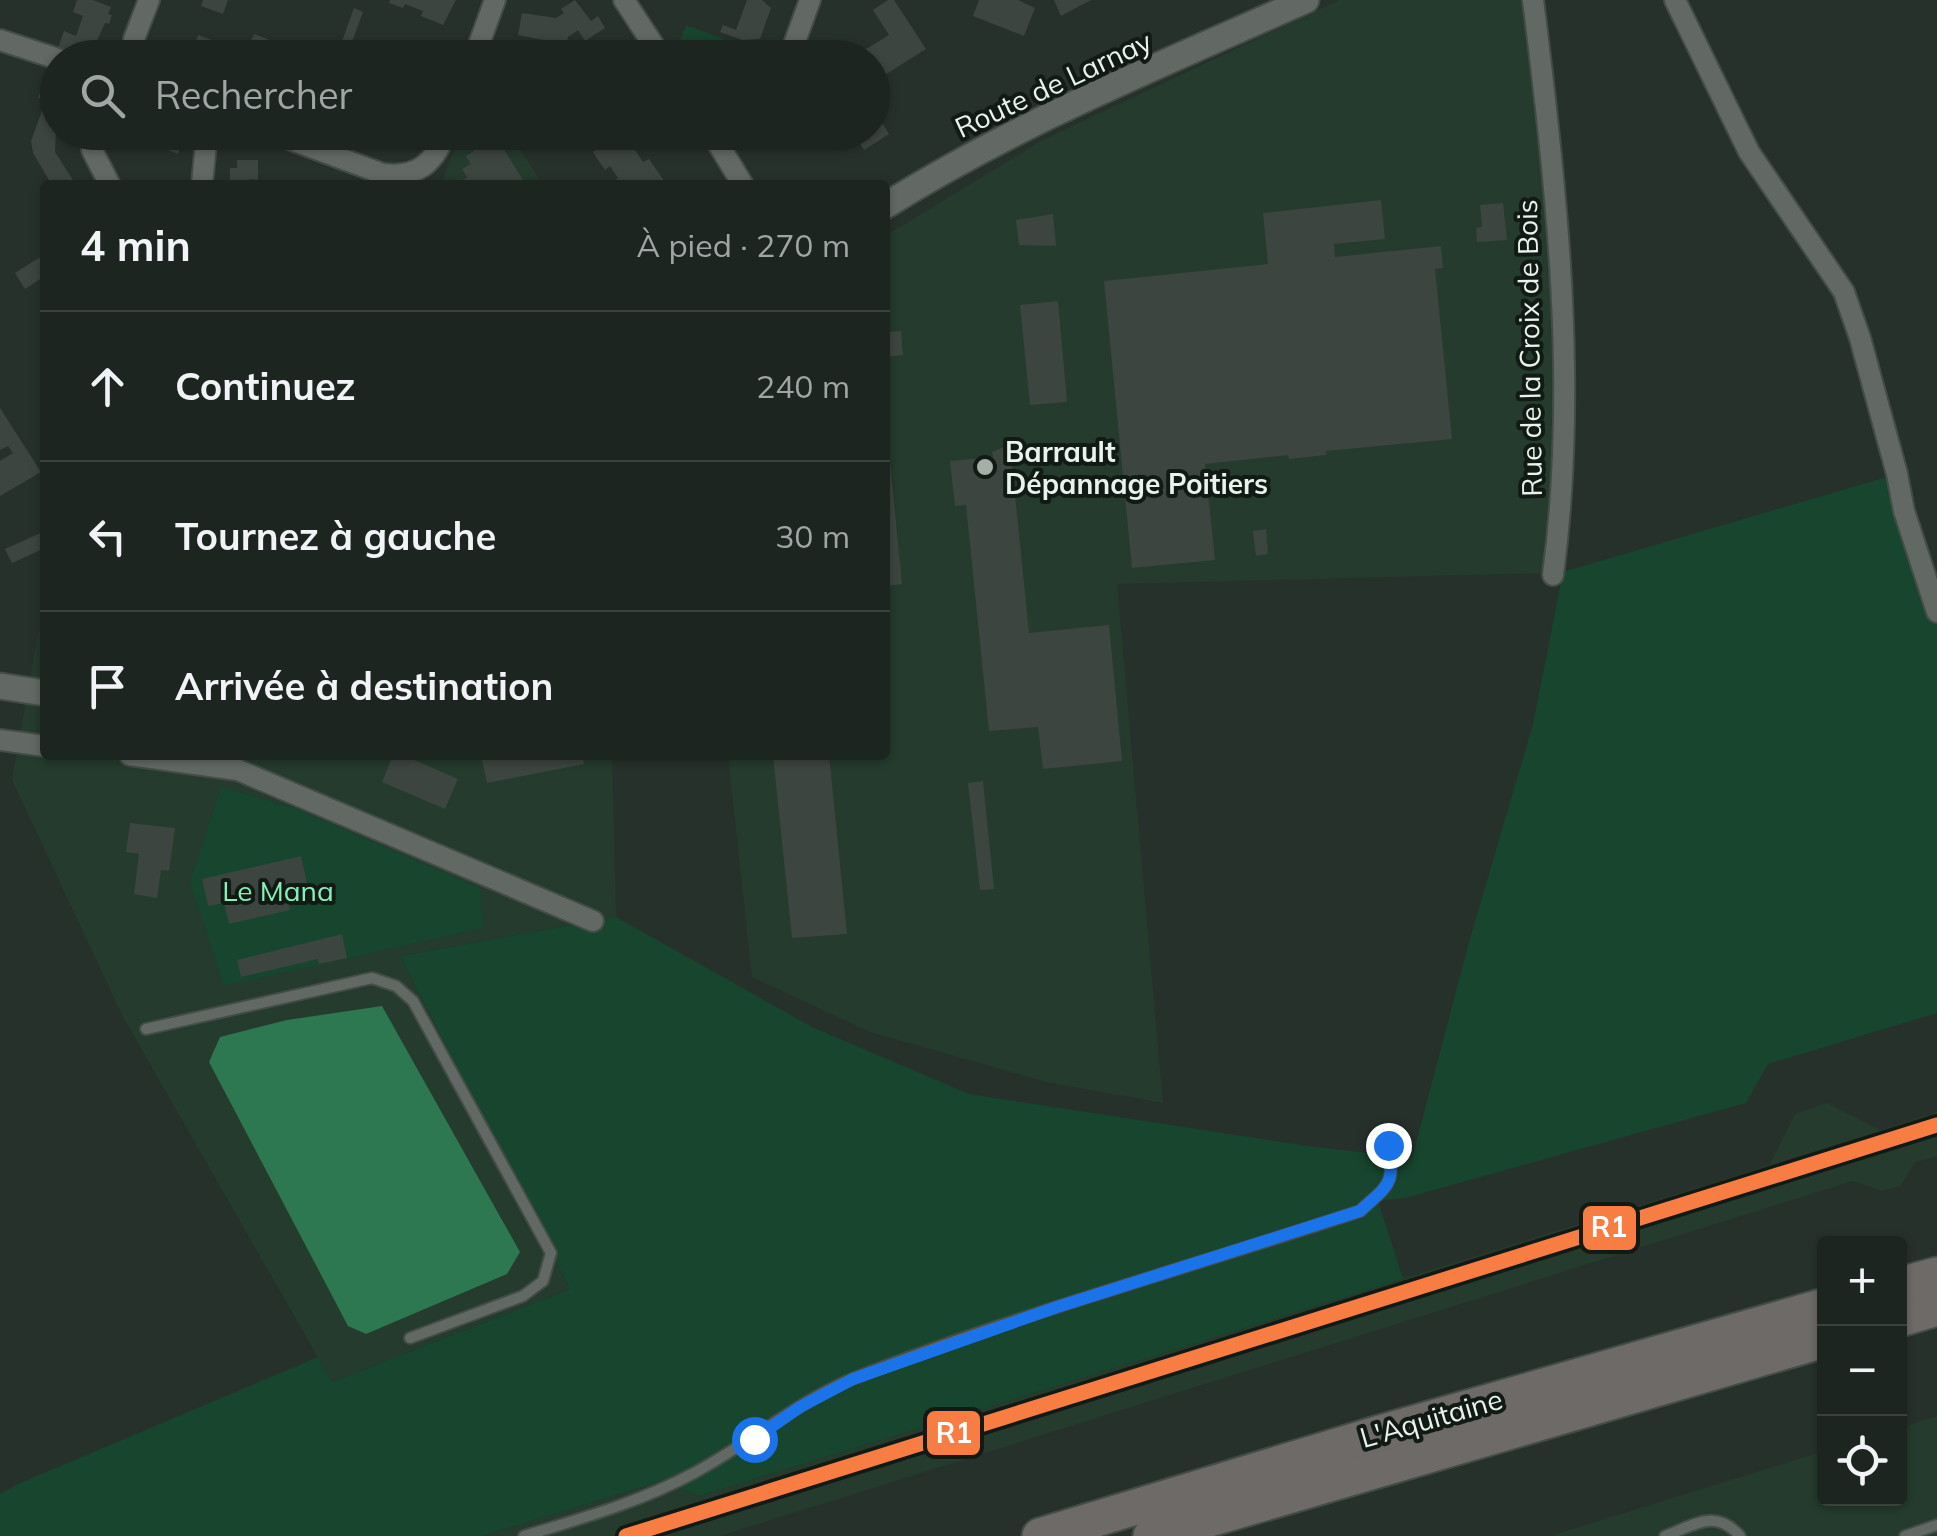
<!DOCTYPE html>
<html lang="fr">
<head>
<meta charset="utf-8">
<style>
	body { margin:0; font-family:Mulish,sans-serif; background:#252d29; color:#f1f3f6 }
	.controls { position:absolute; right:30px; bottom:30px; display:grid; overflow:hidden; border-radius:10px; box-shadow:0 2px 8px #0004 }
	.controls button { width:90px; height:90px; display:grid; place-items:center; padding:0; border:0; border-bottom:2px solid #3b423e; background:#1d2520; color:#f1f3f6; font:50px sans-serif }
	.stop { position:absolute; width:30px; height:30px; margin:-22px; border:8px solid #1a73e8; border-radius:50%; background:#fff }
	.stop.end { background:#1a73e8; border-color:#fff; box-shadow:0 2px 10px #0008 }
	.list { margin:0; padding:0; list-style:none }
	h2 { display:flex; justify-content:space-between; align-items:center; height:130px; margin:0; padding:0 40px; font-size:42px }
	h2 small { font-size:32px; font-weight:400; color:#a0a5a5 }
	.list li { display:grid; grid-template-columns:65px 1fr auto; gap:30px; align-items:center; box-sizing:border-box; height:150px; padding:0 40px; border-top:2px solid #3b423e }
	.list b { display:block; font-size:38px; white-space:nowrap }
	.list em { font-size:32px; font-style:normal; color:#a0a5a5 }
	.icon { flex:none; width:55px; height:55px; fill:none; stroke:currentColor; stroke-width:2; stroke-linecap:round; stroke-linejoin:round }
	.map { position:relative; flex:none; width:1937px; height:1536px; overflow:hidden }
	.search { position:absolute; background:#1d2520; box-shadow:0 2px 8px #0004; left:40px; top:40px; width:850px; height:110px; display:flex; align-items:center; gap:25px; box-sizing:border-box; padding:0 35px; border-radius:55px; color:#a0a5a5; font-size:38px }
	.panel { position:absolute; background:#1d2520; box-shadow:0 2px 8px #0004; left:40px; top:180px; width:850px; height:580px; border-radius:10px }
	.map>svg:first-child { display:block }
	.built { fill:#243b2d }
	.green { fill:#17452e }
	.water { fill:#2d7751 }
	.building { fill:#3d4540 }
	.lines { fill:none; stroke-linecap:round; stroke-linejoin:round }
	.service-casing { stroke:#444c47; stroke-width:14 }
	.minor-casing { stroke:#444c47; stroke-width:24 }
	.tertiary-casing { stroke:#444c47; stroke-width:29 }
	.motorway-casing { stroke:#444c47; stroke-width:39 }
	.service { stroke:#626965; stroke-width:10 }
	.minor { stroke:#626965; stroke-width:20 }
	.tertiary { stroke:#626965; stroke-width:25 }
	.motorway { stroke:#6e6a68; stroke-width:35 }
	.rail-1-casing { stroke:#121a15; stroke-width:22 }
	.rail-1 { stroke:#f77d43; stroke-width:15 }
	.route { stroke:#1a73e8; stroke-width:12 }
	.poi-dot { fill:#a4afa8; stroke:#121a15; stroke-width:4 }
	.labels { text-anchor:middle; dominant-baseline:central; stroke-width:8; stroke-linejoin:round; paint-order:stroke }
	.street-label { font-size:28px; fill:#e8f3eb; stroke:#121a15 }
	.poi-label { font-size:28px; font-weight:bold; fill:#e8f3eb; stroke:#121a15; text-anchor:start }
	.park-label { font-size:28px; fill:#85f1b5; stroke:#121a15 }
	.line-badge { stroke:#121a15; stroke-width:4 }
	.badge-label { font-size:28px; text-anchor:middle; font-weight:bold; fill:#fff }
</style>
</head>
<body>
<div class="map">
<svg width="1937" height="1536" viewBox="0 0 1937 1536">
	<rect width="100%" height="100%" fill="#27312b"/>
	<g class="built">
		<path d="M1339,0H1526L1556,243L1550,573L1117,584L1163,1103L1046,1082L870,1032L752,977L728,755H885V236L1043,140Z"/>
		<path d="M461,132L510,133L543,185H441Z"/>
		<path d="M45,629V755H612L616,917L400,956L570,1289L332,1382L122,1015L12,780L38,633Z"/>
		<path d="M1827,1103L1880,1130L1937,1112V1156L1914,1163L1901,1186L1881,1191L1853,1181L720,1536H482L661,1481L699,1496L1754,1170L1770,1164L1795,1114Z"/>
		<path d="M1937,1416V1536H1550L1824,1451V1498H1900V1428Z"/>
	</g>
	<g class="green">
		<path d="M686,25L772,57H685L678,46Z"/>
		<path d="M1887,477L1937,618V1013L1768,1064L1746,1103L1405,1198L1378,1201L1403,1279L699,1496L661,1481L482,1536H0V1494L18,1484L318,1357L332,1382L570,1289L400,956L616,917L812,1027L969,1094L1308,1146L1412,1158L1469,942L1533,724L1563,572Z"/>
		<path d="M221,787L297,809L480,888L483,928L224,986L190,882Z"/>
	</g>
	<path class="water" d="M382,1006L520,1252L507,1274L366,1334L348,1326L209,1062L220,1037L287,1020Z"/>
	<g class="building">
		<path d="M77,0H93L111,7L108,14L112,15L109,24L105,23L92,52L82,47L76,58L57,51L64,31L76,36L83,16L73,12Z"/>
		<path d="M203,0H228L223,14L201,6Z"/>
		<path d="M390,0H456L443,25L421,16L423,11L405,4L403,8L389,3Z"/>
		<path d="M575,0L591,21L598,16L605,28L585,41L578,30L568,37L565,55L543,51L544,40L518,35L522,13L556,18L564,13L561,9Z"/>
		<path d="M747,0H762L771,8L760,39L742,40L720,32L723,25L736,30Z"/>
		<path d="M888,0H894L926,49L880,78L872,67V58H867L863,51L889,35L873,10Z"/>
		<path d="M979,0H1018L1035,8L1024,36L973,16Z"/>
		<path d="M1054,0H1091L1061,16Z"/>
		<path d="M354,8L363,12L346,58H336Z"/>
		<path d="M254,34L278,43L273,55L249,45Z"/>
		<path d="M198,35L240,50L237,58H190Z"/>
		<path d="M401,43L439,57V58H395Z"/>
		<path d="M45,79L58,84L55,152L76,185H52L33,153L31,141L46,100L38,98Z"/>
		<path d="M872,80L887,102L874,110L889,134L864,150L853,132H872Z"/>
		<path d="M122,132H186L178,154Z"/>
		<path d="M476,132H493L526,185H460L459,183L467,177L462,169L471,164L466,156L474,151L470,143L479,137Z"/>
		<path d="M623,132H636L643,145L635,150L643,162L649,159L667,185H615L613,182L618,178L610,166L605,170L593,152Z"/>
		<path d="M237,160H258V180L249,179L250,185H230V168H237Z"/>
		<path d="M1381,200L1385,239L1334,244L1335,257L1441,246L1443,268L1435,269L1452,439L1326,451V455L1289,459L1288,455L1205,464L1215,560L1132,568L1104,281L1268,264L1263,213Z"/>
		<path d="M1503,203L1507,240L1477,242L1476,228L1482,227L1480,205Z"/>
		<path d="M1053,214L1056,246L1019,245L1016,220Z"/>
		<path d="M45,254V276L25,289L15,273Z"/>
		<path d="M1058,301L1067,402L1030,405L1020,305Z"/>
		<path d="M885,329L888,332L901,331L903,355L885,357Z"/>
		<path d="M0,408L41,472L0,496V461L13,453L8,446L0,450Z"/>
		<path d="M1001,448H1006L1007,456L1011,455L1029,633L1109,625L1122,761L1043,769L1038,727L989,731L966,505L955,506L950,461L993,457L992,452Z"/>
		<path d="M885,453H889L902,584L885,586Z"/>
		<path d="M1266,529L1268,554L1256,556L1253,531Z"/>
		<path d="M45,531V548L12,563L5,549Z"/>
		<path d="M393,755H403L458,779L445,809L382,782Z"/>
		<path d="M481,755H582L584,764L487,783Z"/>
		<path d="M773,755H829L847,934L792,938Z"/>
		<path d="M983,781L994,889L980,890L968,783Z"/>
		<path d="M130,823L175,828L169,871L161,870L157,898L134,894L139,854L126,852Z"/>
		<path d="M301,856L308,887L286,892L290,910L229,924L224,903L208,906L202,879Z"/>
		<path d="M342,934L347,958L319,964L318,959L241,977L237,960Z"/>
	</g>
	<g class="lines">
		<defs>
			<g id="service">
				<path d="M146,1029L372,978L396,986L413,1001L551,1253L543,1281L523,1296L410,1338"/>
				<path d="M524,1536C583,1518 640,1502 694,1473C749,1444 799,1400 857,1377C1021,1313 1192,1267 1360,1211C1388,1185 1396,1185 1388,1145"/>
				<path d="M1665,1536C1695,1525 1715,1508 1740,1536"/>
				<path d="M1905,1536L1937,1525"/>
			</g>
			<g id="minor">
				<path d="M624,0L662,58"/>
				<path d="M1533,0C1557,188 1578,387 1553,575"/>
				<path d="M1675,0L1749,152L1844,292L1860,338L1897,474L1904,511L1937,612"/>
				<path d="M0,40L58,59"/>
				<path d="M133,58L134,39L149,0"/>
				<path d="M474,58L495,0"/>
				<path d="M789,58L810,0"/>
				<path d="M97,132L92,150L110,185"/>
				<path d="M270,132L383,174C417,178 434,164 446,132"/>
				<path d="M711,132L743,185"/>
				<path d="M202,185L207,132"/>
				<path d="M0,740L45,746"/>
				<path d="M130,755L238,770L593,921"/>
			</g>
			<g id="tertiary">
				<path d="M885,206C1017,123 1163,64 1306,0"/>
				<path d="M0,686L45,693"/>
			</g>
			<g id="motorway">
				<path d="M1900,1285L1937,1275"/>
				<path d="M1900,1319L1937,1308"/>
				<path d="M1040,1536L1380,1433L1824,1306"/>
				<path d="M1151,1536L1824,1340"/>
			</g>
		</defs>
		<use href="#service" class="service-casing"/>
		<use href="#minor" class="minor-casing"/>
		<use href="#tertiary" class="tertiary-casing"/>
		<use href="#motorway" class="motorway-casing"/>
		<use href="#service" class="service"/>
		<use href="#minor" class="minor"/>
		<use href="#tertiary" class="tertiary"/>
		<use href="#motorway" class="motorway"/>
		<defs>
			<path id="rail-1" d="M626,1536L1937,1125"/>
		</defs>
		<use href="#rail-1" class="rail-1-casing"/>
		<use href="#rail-1" class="rail-1"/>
	</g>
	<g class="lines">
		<path class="route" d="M754,1439L800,1407L853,1379L1057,1307L1360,1211C1388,1185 1396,1185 1388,1145"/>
	</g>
	<circle class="poi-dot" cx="985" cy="467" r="10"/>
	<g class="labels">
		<g class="street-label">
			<text transform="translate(1053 84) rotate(-25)">Route de Larnay</text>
			<text transform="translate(1529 348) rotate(-91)">Rue de la Croix de Bois</text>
			<text transform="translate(1431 1418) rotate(-16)">L'Aquitaine</text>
		</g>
		<g class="poi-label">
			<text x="1005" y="451">Barrault<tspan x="1005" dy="32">Dépannage Poitiers</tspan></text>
		</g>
		<g class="park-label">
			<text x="278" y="890">Le Mana</text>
		</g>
	</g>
	<g class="line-badge">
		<rect x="1581" y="1204" width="57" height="48" rx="10" fill="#f77d43"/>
		<rect x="925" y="1409" width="57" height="48" rx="10" fill="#f77d43"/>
	</g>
	<g class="badge-label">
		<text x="1609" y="1237">R1</text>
		<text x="954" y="1443">R1</text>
	</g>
</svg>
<div class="controls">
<button>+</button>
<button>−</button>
<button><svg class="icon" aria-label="locate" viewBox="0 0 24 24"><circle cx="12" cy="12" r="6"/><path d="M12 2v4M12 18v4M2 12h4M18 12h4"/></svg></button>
</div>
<div class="stop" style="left:754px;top:1439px"></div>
<div class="stop end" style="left:1388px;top:1145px"></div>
<div class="search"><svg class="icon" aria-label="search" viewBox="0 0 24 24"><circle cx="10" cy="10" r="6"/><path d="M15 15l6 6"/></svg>Rechercher</div>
<section class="panel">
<h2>4 min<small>À pied · 270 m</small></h2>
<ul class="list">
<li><svg class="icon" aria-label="ahead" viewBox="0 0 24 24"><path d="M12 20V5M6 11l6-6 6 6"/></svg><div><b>Continuez</b></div><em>240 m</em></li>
<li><svg class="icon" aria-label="left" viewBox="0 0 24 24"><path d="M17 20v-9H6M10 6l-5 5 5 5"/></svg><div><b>Tournez à gauche</b></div><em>30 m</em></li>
<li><svg class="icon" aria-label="arrive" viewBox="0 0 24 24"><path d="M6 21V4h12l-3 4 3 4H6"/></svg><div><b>Arrivée à destination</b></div></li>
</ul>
</section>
</div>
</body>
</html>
